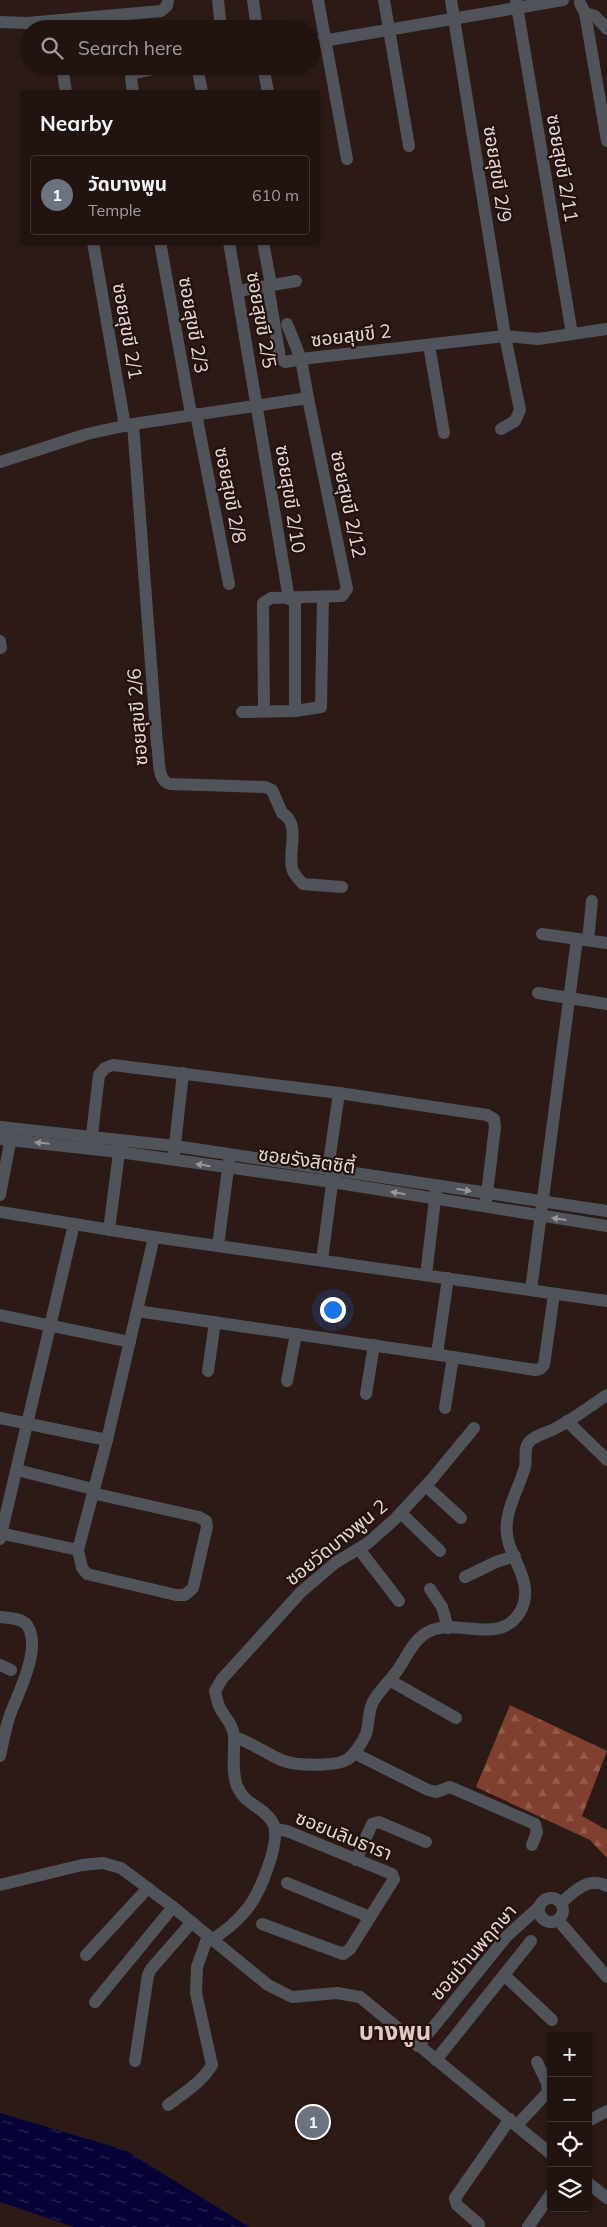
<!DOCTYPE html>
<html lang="en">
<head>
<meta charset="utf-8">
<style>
	body { margin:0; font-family:Mulish,"Noto Sans Thai",sans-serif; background:#291d19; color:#f1f3f6 }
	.controls { position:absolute; right:15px; bottom:15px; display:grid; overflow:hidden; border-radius:5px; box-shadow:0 1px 4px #0004 }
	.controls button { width:45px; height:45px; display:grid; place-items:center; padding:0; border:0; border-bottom:1px solid #3e3330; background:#211410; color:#f1f3f6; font:25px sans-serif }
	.you { position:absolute; left:332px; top:1309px; width:18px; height:18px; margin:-12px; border:4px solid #fff; border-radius:50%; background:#1a73e8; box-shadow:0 0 0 8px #1a73e833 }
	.badge { display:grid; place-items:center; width:32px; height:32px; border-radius:50%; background:#a2b2fd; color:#fff; font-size:16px; font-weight:700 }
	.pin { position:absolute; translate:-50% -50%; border:2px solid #fff; box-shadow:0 1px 5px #0006 }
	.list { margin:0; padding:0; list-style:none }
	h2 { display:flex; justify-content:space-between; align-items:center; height:65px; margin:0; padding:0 20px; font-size:21px }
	h2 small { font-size:16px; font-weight:400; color:#a29e9f }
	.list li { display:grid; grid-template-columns:32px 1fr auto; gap:15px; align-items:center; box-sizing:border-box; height:80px; margin:0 10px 10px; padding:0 10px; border:1px solid #3e3330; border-radius:5px }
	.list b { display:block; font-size:19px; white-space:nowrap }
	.list p { margin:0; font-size:16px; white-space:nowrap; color:#a29e9f }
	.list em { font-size:16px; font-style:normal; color:#a29e9f }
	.icon { flex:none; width:28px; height:28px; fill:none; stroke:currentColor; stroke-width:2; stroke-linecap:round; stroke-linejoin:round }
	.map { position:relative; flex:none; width:607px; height:2227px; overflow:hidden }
	.search { position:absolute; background:#211410; box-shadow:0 1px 4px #0004; left:20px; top:20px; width:300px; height:55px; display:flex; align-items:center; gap:12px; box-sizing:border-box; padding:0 18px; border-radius:28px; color:#a29e9f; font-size:19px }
	.panel { position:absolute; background:#211410; box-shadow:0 1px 4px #0004; left:20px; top:90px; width:300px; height:155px; border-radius:5px }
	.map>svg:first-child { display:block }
	.forest { fill:url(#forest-firs) }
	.water { fill:url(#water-ripples) }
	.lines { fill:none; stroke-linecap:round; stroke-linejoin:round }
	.minor { stroke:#51535b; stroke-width:12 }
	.oneway { fill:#9a9698 }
	.labels { text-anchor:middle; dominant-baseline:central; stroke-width:4.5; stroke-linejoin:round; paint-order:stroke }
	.street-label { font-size:19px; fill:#e4d8d5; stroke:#22110d }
	.district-label { font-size:24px; font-weight:bold; fill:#e2c9c3; stroke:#22110d }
</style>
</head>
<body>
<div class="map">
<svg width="607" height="2227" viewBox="0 0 607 2227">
	<defs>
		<pattern id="forest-firs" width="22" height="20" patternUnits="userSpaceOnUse" patternTransform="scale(1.25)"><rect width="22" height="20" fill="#813f30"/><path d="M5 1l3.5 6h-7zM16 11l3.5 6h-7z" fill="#935a4d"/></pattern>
		<pattern id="water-ripples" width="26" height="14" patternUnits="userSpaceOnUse" patternTransform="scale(1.25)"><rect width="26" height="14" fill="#070336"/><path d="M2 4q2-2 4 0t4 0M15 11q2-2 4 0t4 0" fill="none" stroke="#2b2752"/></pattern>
	</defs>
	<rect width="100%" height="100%" fill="#2c1a16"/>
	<path class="forest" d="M510,1705L607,1751L582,1816L607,1830V1858L590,1840L476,1787Z"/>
	<path class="water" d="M0,2113L125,2150L249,2227H74L0,2202Z"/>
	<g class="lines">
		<g class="minor">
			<path d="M218,0L221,29"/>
			<path d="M253,0L257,29"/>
			<path d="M318,0L347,159"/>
			<path d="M384,0L409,146"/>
			<path d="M451,0L505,336L520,410L515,421L501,429"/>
			<path d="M516,0L572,334"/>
			<path d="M580,3L585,13L607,141"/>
			<path d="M585,13L595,16L607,29"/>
			<path d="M0,22L27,23L161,11L167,6L168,0"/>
			<path d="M311,43L563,0"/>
			<path d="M62,66L66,92"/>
			<path d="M197,66L202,92"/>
			<path d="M263,66L268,92"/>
			<path d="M133,92L131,78L134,73L168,66"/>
			<path d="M93,242L125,426"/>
			<path d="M160,242L191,414"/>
			<path d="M229,242L289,599"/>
			<path d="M263,242L271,285"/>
			<path d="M268,286L280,358L285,362L301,359L287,324"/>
			<path d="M238,291L296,281"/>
			<path d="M429,345L444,433"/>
			<path d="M196,414L229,584"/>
			<path d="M133,424L157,744C160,756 156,781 170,784L265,787L272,790L282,813C301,824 288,849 292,868C293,874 299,879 303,884L342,887"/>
			<path d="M0,462L87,434L133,424L308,398L301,359L505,336L538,339L607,329"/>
			<path d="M295,598V711"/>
			<path d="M0,641L1,648"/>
			<path d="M264,711L263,603L271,598L342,596L347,589L308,398"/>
			<path d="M242,712L295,711L321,707L323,597"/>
			<path d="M542,934L607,943"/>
			<path d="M588,940L592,901"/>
			<path d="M538,993L607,1004"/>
			<path d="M0,1127L175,1146L607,1211"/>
			<path d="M0,1139L119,1152L332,1182L607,1226"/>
			<path d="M91,1143L99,1075L105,1068L113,1065L339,1093L487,1115L494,1119L495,1127L486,1202"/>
			<path d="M174,1153L183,1073"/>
			<path d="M328,1169L339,1093"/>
			<path d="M0,1195L12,1132"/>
			<path d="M0,1212L154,1237L607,1301"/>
			<path d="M109,1230L120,1145"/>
			<path d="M218,1246L229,1161"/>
			<path d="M322,1260L333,1176"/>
			<path d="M426,1275L436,1191"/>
			<path d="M531,1290L577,939"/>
			<path d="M137,1311L453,1357L535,1370L540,1369L544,1365L554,1294"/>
			<path d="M0,1315L130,1342"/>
			<path d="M437,1354L448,1278"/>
			<path d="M208,1371L215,1322"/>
			<path d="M287,1381L296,1334"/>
			<path d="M366,1394L374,1345"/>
			<path d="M445,1408L453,1357"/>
			<path d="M0,1418L107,1440"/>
			<path d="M567,1421L607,1460"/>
			<path d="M17,1470L93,1489"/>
			<path d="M426,1486L461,1518"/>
			<path d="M92,1493L199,1517L206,1521L207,1527L193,1588L185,1595H176L87,1574L82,1568L78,1550L107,1440L154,1237"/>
			<path d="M401,1513L440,1551"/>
			<path d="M0,1533L78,1550"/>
			<path d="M0,1539L74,1224"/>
			<path d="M359,1549L399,1601"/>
			<path d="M465,1577L496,1562L515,1556"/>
			<path d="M430,1589L442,1607L448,1628"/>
			<path d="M0,1665L11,1670"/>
			<path d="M391,1681L456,1718"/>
			<path d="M234,1737C251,1742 265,1753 281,1760C295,1766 336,1767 348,1759C355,1754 363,1741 366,1734C369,1725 368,1714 372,1704C375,1695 392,1679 399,1668C407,1656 415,1637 430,1631C459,1618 500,1646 520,1612C534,1588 516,1565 509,1544C500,1517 518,1492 525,1467C527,1459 523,1449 529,1442C536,1434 548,1433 556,1428C574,1419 590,1406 607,1395"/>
			<path d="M354,1753L428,1790L436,1792L450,1787L535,1824L537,1832L532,1845"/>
			<path d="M0,1756C3,1743 5,1730 9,1718C17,1694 43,1649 27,1625C22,1618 8,1618 1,1617"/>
			<path d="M356,1860L372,1824L379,1822L426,1842"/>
			<path d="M287,1883L370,1917"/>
			<path d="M0,1885L82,1865L103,1863L121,1868L173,1907L268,1985L292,1997L337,1993L360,1997L551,2154"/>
			<circle cx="551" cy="1910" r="12"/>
			<path d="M561,1903C574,1891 589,1876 607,1886"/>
			<path d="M558,1920L607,1977"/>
			<path d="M262,1924L343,1954L350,1949L394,1879L392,1874L287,1831L275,1829"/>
			<path d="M213,1939C226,1930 237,1922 247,1909C259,1895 282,1841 273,1823C263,1805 246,1807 237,1786C231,1770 235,1752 234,1736C233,1723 223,1716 219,1706C217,1701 216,1695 215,1691L222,1679L301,1592L335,1563L368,1543L394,1520L432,1479L474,1428"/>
			<path d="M86,1955L148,1888"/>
			<path d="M504,1975L552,2020"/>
			<path d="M95,2002L173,1907"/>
			<path d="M418,2046L507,1936L539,1907"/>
			<path d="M436,2060L531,1941"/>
			<path d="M135,2061L148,1975L151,1969L192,1922"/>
			<path d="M168,2105C184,2093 202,2082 212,2065L196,1993L197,1967L208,1936"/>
			<path d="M588,2121L607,2111"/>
			<path d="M517,2125L548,2092L547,2083L537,2062"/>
			<path d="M588,2183L607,2198"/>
			<path d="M478,2227L479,2224L457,2205L455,2198L510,2119"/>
			<path d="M528,2227L551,2194"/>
		</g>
	</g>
	<defs><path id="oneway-solid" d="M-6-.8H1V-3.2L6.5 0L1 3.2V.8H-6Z" transform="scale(1.25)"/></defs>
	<g class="oneway">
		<use href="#oneway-solid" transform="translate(42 1143) rotate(-174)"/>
		<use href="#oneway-solid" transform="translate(203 1165) rotate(-171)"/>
		<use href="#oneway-solid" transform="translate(464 1190) rotate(10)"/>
		<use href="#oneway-solid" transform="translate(398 1193) rotate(-171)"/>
		<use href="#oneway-solid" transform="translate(559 1219) rotate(-172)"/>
	</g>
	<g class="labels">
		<g class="street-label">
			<text transform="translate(563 168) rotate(80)">ซอยสุขขี 2/11</text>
			<text transform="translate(498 174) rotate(81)">ซอยสุขขี 2/9</text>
			<text transform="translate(262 320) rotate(80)">ซอยสุขขี 2/5</text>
			<text transform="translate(194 325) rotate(80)">ซอยสุขขี 2/3</text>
			<text transform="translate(128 331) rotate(80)">ซอยสุขขี 2/1</text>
			<text transform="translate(351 335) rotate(-7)">ซอยสุขขี 2</text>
			<text transform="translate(231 495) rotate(79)">ซอยสุขขี 2/8</text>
			<text transform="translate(291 499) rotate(81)">ซอยสุขขี 2/10</text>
			<text transform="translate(349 504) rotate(78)">ซอยสุขขี 2/12</text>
			<text transform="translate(137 717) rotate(-94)">ซอยสุขขี 2/6</text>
			<text transform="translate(307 1160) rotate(8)">ซอยรังสิตซิตี้</text>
			<text transform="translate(336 1542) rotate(-39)">ซอยวัดบางพูน 2</text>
			<text transform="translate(344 1835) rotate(22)">ซอยนลินธารา</text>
			<text transform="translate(473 1952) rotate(-49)">ซอยบ้านพฤกษา</text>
		</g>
		<g class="district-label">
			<text x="395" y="2031">บางพูน</text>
		</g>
	</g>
</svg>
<div class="controls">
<button>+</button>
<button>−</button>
<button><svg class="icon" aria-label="locate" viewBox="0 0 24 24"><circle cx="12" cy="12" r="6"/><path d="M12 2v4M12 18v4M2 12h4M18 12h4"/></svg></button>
<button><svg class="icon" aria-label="layers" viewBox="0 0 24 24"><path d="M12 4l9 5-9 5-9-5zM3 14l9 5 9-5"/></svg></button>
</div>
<div class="you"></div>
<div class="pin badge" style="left:313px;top:2122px;background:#6b7280">1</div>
<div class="search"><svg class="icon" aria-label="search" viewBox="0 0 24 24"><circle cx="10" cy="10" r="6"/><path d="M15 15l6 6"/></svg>Search here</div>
<section class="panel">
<h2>Nearby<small></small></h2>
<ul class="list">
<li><span class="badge" style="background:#6b7280">1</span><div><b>วัดบางพูน</b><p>Temple</p></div><em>610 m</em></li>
</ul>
</section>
</div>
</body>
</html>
